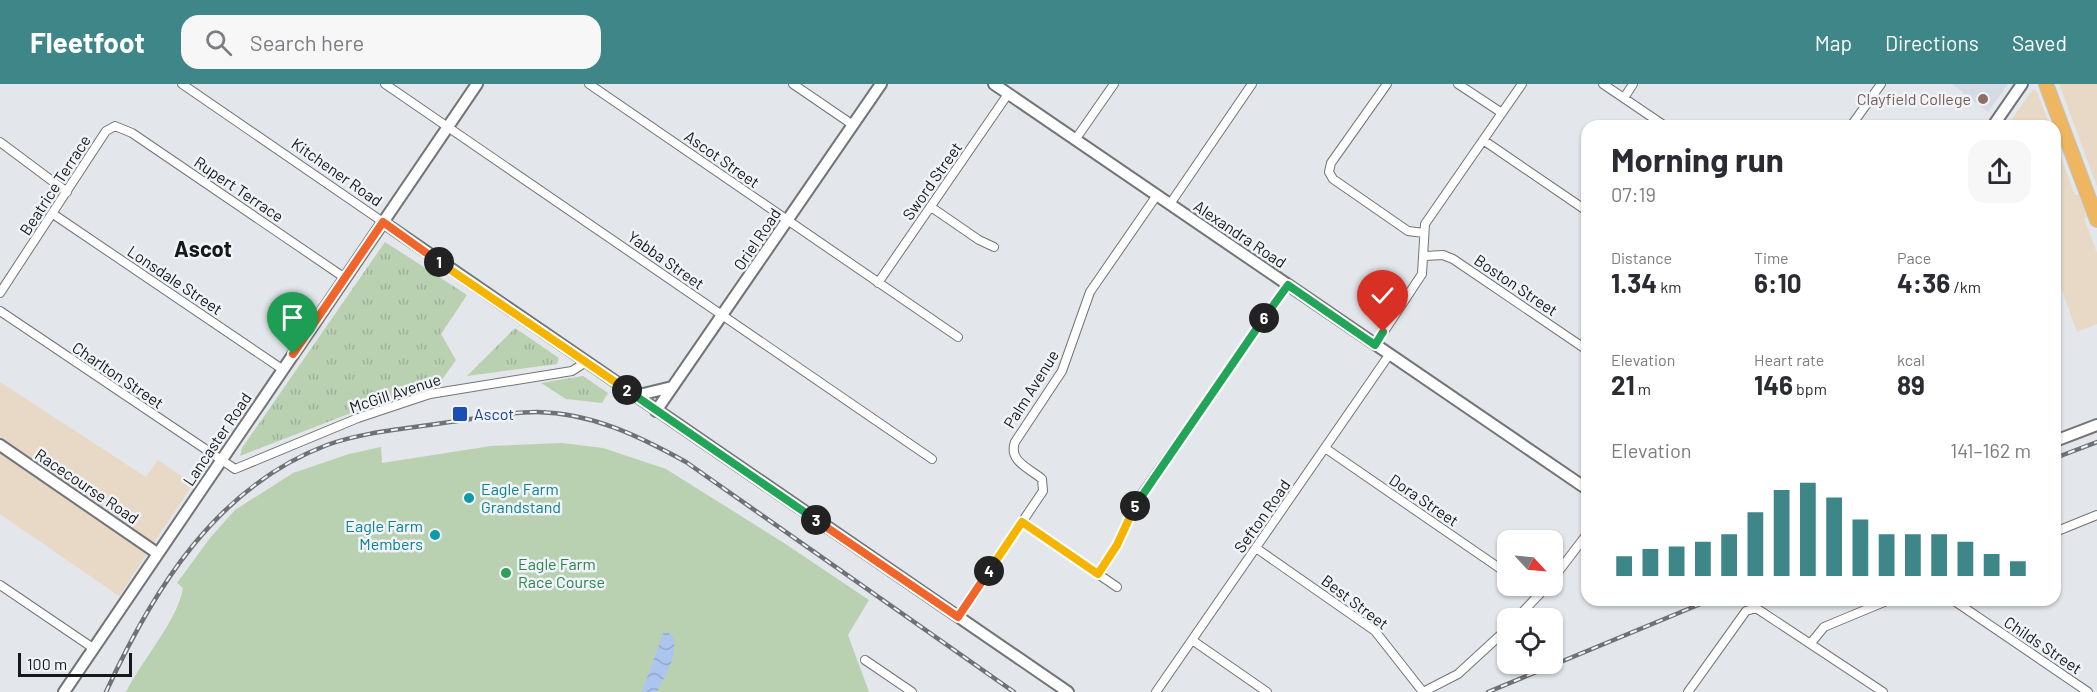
<!DOCTYPE html>
<meta charset="utf-8">
<style>
body{margin:0;font-family:Barlow,sans-serif;background:#f7f7f7;color:#2b2b33;height:100vh;display:flex;flex-direction:column;font-size:22px;white-space:nowrap}
*{box-sizing:border-box;margin:0}
p{font-size:20px;color:#7c7c81}
.icon{flex:none;width:33px;height:33px;fill:none;stroke:currentColor;stroke-width:2;stroke-linecap:round;stroke-linejoin:round}
.map{position:relative;flex:1;overflow:hidden}
.details{position:absolute;left:1581px;top:36px;width:480px;height:486px;display:flex;flex-direction:column;background:#fff;border-radius:18px;box-shadow:0 2px 4px #0004}
.details>*{flex:none}
.needle{width:39px;rotate:116deg}
.tools{position:absolute;left:1497px;top:446px;display:grid;gap:12px}
.tools a{display:grid;place-items:center;width:66px;height:66px;border-radius:12px;background:#fff;box-shadow:0 2px 4px #0004;font-size:30px}
.scale{position:absolute;left:18px;bottom:15px;width:114px;box-sizing:border-box;padding-left:6px;border:3px solid #171819;border-top:0;font-size:16px;line-height:21px;white-space:nowrap;color:#171819;-webkit-text-stroke:4px #f0f3f7;paint-order:stroke}
.pin{position:absolute;display:grid;place-items:center;width:51px;height:51px;color:#fff;margin:-62px -26px;border-radius:50% 50% 50% 0;rotate:-45deg;box-shadow:0 0 6px #0007}
.pin .icon{rotate:45deg}
.km{position:absolute;width:30px;height:30px;margin:-15px;border-radius:50%;background:#222;color:#fff;font-size:16px;line-height:30px;text-align:center}
.round{display:grid;place-items:center;flex:none;width:63px;height:63px;border-radius:18px;background:#f7f7f7}
.summary{display:flex;align-items:center;justify-content:space-between;height:102px;padding:0 30px}
h1{font-size:33px;font-weight:700;line-height:45px}
.figures{display:grid;grid-template-columns:repeat(3,1fr);gap:9px;height:102px;padding:6px 30px}
.figures div{display:grid;align-content:center}
.figures b{font-size:26px;font-weight:700}
.figures small{font-size:16px;font-weight:400}
.figures p{font-size:16px}
.chart{height:168px;padding:12px 30px}
.chart p{display:flex;justify-content:space-between}
.chart svg{width:100%;height:108px;margin-top:6px;stroke:#3e8687;stroke-width:6}
header{display:flex;align-items:center;gap:36px;box-sizing:border-box;height:84px;padding:0 30px;background:#3e8687;color:#fff}
header strong{font-size:28px}
nav{display:flex;gap:33px;margin-inline-start:auto;font-size:21px}
.search{width:420px;height:54px;background:#f7f7f7;display:flex;align-items:center;gap:15px;box-sizing:border-box;padding:0 21px;border-radius:18px;color:#7c7c81;font-size:22px}
.map>svg:first-child{display:block}
.commercial{fill:#e8d9c7}
.built{fill:#d4dbe5}
.grass{fill:url(#grass-tufts)}
.garden{fill:#b9d0b1}
.water{fill:url(#water-waves)}
.lines{fill:none;stroke-linecap:round;stroke-linejoin:round}
.street-casing{stroke:#727477;stroke-width:10}
.secondary-casing{stroke:#727477;stroke-width:14}
.highway-casing{stroke:#c3c3c3;stroke-width:16}
.street{stroke:#fff;stroke-width:8}
.secondary{stroke:#fff;stroke-width:10}
.highway{stroke:#eeb660;stroke-width:14}
.rail-casing{stroke:#6f7174;stroke-width:4.5}
.rail{stroke:#f0f3f7;stroke-width:2;stroke-dasharray:7;stroke-linecap:butt}
.split-1-casing{stroke:#fff;stroke-width:12}
.split-2-casing{stroke:#fff;stroke-width:12}
.split-3-casing{stroke:#fff;stroke-width:12}
.split-4-casing{stroke:#fff;stroke-width:12}
.split-5-casing{stroke:#fff;stroke-width:12}
.split-6-casing{stroke:#fff;stroke-width:12}
.split-7-casing{stroke:#fff;stroke-width:12}
.split-1{stroke:#f0652b;stroke-width:8}
.split-2{stroke:#f5b400;stroke-width:8}
.split-3{stroke:#22a559;stroke-width:8}
.split-4{stroke:#f0652b;stroke-width:8}
.split-5{stroke:#f5b400;stroke-width:8}
.split-6{stroke:#22a559;stroke-width:8}
.split-7{stroke:#22a559;stroke-width:8}
.education-dot{fill:#8d6e63;stroke:#f0f3f7;stroke-width:2}
.transit-dot{fill:#1a4fb4;stroke:#f0f3f7;stroke-width:2}
.culture-dot{fill:#0f9aa8;stroke:#f0f3f7;stroke-width:2}
.leisure-dot{fill:#2e9e5b;stroke:#f0f3f7;stroke-width:2}
.labels{text-anchor:middle;stroke-width:5;stroke-linejoin:round;paint-order:stroke}
.education-label{font-size:16px;fill:#785e54;stroke:#f0f3f7;text-anchor:end}
.street-label{font-size:16px;fill:#171819;stroke:#f0f3f7}
.transit-label{font-size:16px;fill:#164399;stroke:#f0f3f7;text-anchor:start}
.culture-label{font-size:16px;fill:#0d838f;stroke:#f0f3f7;text-anchor:start}
.leisure-label{font-size:16px;fill:#27864d;stroke:#f0f3f7;text-anchor:start}
.district-label{font-size:22px;font-weight:bold;fill:#171819;stroke:#f0f3f7}
</style>
<header>
<strong>Fleetfoot</strong>
<div class="search"><svg class="icon" aria-label="search" viewBox="0 0 24 24"><circle cx="10" cy="10" r="6"/><path d="M15 15l6 6"/></svg>Search here</div>
<nav><a>Map</a><a>Directions</a><a>Saved</a></nav>
</header>
<div class="map">
<svg width="2097" height="608" viewBox="0 0 2097 608">
<defs>
<pattern id="grass-tufts" width="24" height="20" patternUnits="userSpaceOnUse" patternTransform="scale(1.5)"><rect width="24" height="20" fill="#b9d0b1"/><path d="M3 7l-1-3M5 7V3M7 7l1-3M15 17l-1-3M17 17v-4M19 17l1-3" fill="none" stroke="#9eb298"/></pattern>
<pattern id="water-waves" width="16" height="10" patternUnits="userSpaceOnUse" patternTransform="scale(1.5)"><rect width="16" height="10" fill="#abc5ee"/><path d="M0 5q4-4 8 0t8 0" fill="none" stroke="#92a8cc"/></pattern>
</defs>
<rect width="100%" height="100%" fill="#e3e6ea"/>
<path class="commercial" d="M2059,0H2097V102L2079,54Z
M2033,5L2037,8L2050,42H2007Z
M2055,56L2075,111H2079L2087,133L2084,134L2097,169V240L2077,248L2055,187Z
M0,298L146,393L158,376L193,400L119,512L0,430Z"/>
<path class="built" d="M1952,0H2008L1988,28Z"/>
<path class="grass" d="M385,158L467,211L441,250L456,276L441,297L351,329L240,372L242,364Z
M515,244L559,274L557,280L467,292Z
M583,292L608,309L602,319L566,315L541,299Z"/>
<path class="garden" d="M562,359L603,364L666,385L784,459L869,516L848,551L869,608H126C142,576 178,536 183,504L177,499L210,454L235,426L293,389L349,370L381,363L382,379L491,362Z"/>
<path class="water" d="M664,547L672,551C680,569 665,591 657,608H642Z"/>
<g class="lines">
<defs>
<path id="street" d="M182,0L383,138
M385,0L932,375
M589,0L958,253
M793,0L853,41
M1387,0L1331,79L1329,88L1333,95L1408,147L1424,149
M1458,0L1502,29
M1603,0L1665,42
M1624,14L1633,0
M1851,42L1881,0
M1075,56L1114,0
M1483,56L1587,127
M0,58L67,108
M1170,120L1252,0
M931,123L979,156L994,163
M53,130L282,285
M1425,172L1443,171L1453,175L1587,266
M878,199L1008,10
M0,209L106,47L115,42L132,49L345,194
M0,227L235,385L358,334L430,310L572,287L586,278
M1375,261L1422,190L1425,140L1522,0
M1325,364L1508,490
M1022,438L1117,503
M2055,448L2097,431
M1256,464L1375,547L1423,608
M1098,490L1117,461L1140,412L1288,201
M1552,496L1587,450
M0,501L93,564
M1524,501L1539,511
M1953,516L2088,608
M958,533L1043,407L1042,395C1029,384 1008,377 1015,358L1062,287L1090,208L1157,111
M1517,534L1548,501
M1192,556L1267,608
M1811,559L1824,543L1889,516
M865,576L912,608
M1156,608L1389,271
M1423,608L1458,590L1508,544
M1688,608L1746,527L1756,524L1883,608"/>
<path id="secondary" d="M994,0L1587,405
M1993,42L2022,0
M383,138L1068,608
M635,312L672,303
M656,327L881,0
M2055,357L2097,341
M0,361L157,469
M64,608L477,0"/>
<path id="highway" d="M2046,0L2097,136"/>
</defs>
<use href="#street" class="street-casing"/>
<use href="#secondary" class="secondary-casing"/>
<use href="#highway" class="highway-casing"/>
<use href="#street" class="street"/>
<use href="#secondary" class="secondary"/>
<use href="#highway" class="highway"/>
<defs>
<path id="rail" d="M2055,374L2097,358
M106,608C153,506 216,403 327,361C363,348 405,345 443,339C474,335 506,328 537,328C592,329 639,352 686,378L1014,608
M1488,608L1710,516"/>
</defs>
<use href="#rail" class="rail-casing"/>
<use href="#rail" class="rail"/>
</g>
<g class="lines">
<defs>
<path id="split-1" d="M293,270L383,138L439,178"/>
<path id="split-2" d="M439,178L627,306"/>
<path id="split-3" d="M627,306L816,436"/>
<path id="split-4" d="M816,436L958,533L989,487"/>
<path id="split-5" d="M989,487L1022,438L1098,490L1117,461L1135,422"/>
<path id="split-6" d="M1135,422L1264,234"/>
<path id="split-7" d="M1264,234L1288,201L1375,261L1383,248"/>
</defs>
<use href="#split-1" class="split-1-casing"/>
<use href="#split-2" class="split-2-casing"/>
<use href="#split-3" class="split-3-casing"/>
<use href="#split-4" class="split-4-casing"/>
<use href="#split-5" class="split-5-casing"/>
<use href="#split-6" class="split-6-casing"/>
<use href="#split-7" class="split-7-casing"/>
<use href="#split-1" class="split-1"/>
<use href="#split-2" class="split-2"/>
<use href="#split-3" class="split-3"/>
<use href="#split-4" class="split-4"/>
<use href="#split-5" class="split-5"/>
<use href="#split-6" class="split-6"/>
<use href="#split-7" class="split-7"/>
</g>
<circle class="education-dot" cx="1983" cy="15" r="6"/>
<rect class="transit-dot" x="452" y="322" width="16" height="16" rx="3"/>
<g class="culture-dot">
<circle cx="469" cy="414" r="6"/>
<circle cx="435" cy="451" r="6"/>
</g>
<circle class="leisure-dot" cx="506" cy="489" r="6"/>
<g class="labels">
<g class="education-label">
<text x="1971" y="21">Clayfield College</text>
</g>
<g class="street-label">
<text transform="translate(722 75) rotate(35)" y="6">Ascot Street</text>
<text transform="translate(337 88) rotate(35)" y="6">Kitchener Road</text>
<text transform="translate(932 97) rotate(-55)" y="6">Sword Street</text>
<text transform="translate(55 101) rotate(-57)" y="6">Beatrice Terrace</text>
<text transform="translate(239 105) rotate(34)" y="6">Rupert Terrace</text>
<text transform="translate(1240 150) rotate(34)" y="6">Alexandra Road</text>
<text transform="translate(757 155) rotate(-56)" y="6">Oriel Road</text>
<text transform="translate(666 176) rotate(35)" y="6">Yabba Street</text>
<text transform="translate(175 196) rotate(34)" y="6">Lonsdale Street</text>
<text transform="translate(1516 201) rotate(34)" y="6">Boston Street</text>
<text transform="translate(118 291) rotate(34)" y="6">Charlton Street</text>
<text transform="translate(1031 305) rotate(-58)" y="6">Palm Avenue</text>
<text transform="translate(395 309) rotate(-18)" y="6">McGill Avenue</text>
<text transform="translate(217 355) rotate(-56)" y="6">Lancaster Road</text>
<text transform="translate(87 402) rotate(34)" y="6">Racecourse Road</text>
<text transform="translate(1424 416) rotate(34)" y="6">Dora Street</text>
<text transform="translate(1262 432) rotate(-55)" y="6">Sefton Road</text>
<text transform="translate(1355 518) rotate(37)" y="6">Best Street</text>
<text transform="translate(2043 561) rotate(34)" y="6">Childs Street</text>
</g>
<g class="transit-label">
<text x="474" y="336">Ascot</text>
</g>
<g class="culture-label">
<text x="481" y="411">Eagle Farm<tspan x="481" dy="18">Grandstand</tspan></text>
<text x="423" y="448" text-anchor="end">Eagle Farm<tspan x="423" dy="18">Members</tspan></text>
</g>
<g class="leisure-label">
<text x="518" y="486">Eagle Farm<tspan x="518" dy="18">Race Course</tspan></text>
</g>
<g class="district-label">
<text x="203" y="173">Ascot</text>
</g>
</g>
</svg>
<div class="tools">
<a><svg class="needle" viewBox="-14 -14 28 28"><path d="M0-13l5 13h-10z" fill="#e53935"/><path d="M0 13l5-13h-10z" fill="#7c7c81"/></svg></a>
<a><svg class="icon" aria-label="locate" viewBox="0 0 24 24"><circle cx="12" cy="12" r="6"/><path d="M12 2v4M12 18v4M2 12h4M18 12h4"/></svg></a>
</div>
<div class="scale">100 m</div>
<div class="pin" style="left:293px;top:270px;background:#1e9e55"><svg class="icon" aria-label="arrive" viewBox="0 0 24 24"><path d="M6 21V4h12l-3 4 3 4H6"/></svg></div>
<div class="pin" style="left:1383px;top:248px;background:#d93025"><svg class="icon" aria-label="check" viewBox="0 0 24 24"><path d="M5 12l5 5 9-10"/></svg></div>
<b class="km" style="left:439px;top:178px">1</b>
<b class="km" style="left:627px;top:306px">2</b>
<b class="km" style="left:816px;top:436px">3</b>
<b class="km" style="left:989px;top:487px">4</b>
<b class="km" style="left:1135px;top:422px">5</b>
<b class="km" style="left:1264px;top:234px">6</b>
<section class="details">
<div class="summary"><div><h1>Morning run</h1><p>07:19</p></div><a class="round"><svg class="icon" aria-label="share" viewBox="0 0 24 24"><path d="M12 15V3M7 8l5-5 5 5M5 13v7h14v-7"/></svg></a></div>
<div class="figures">
<div><p>Distance</p><b>1.34<small> km</small></b></div>
<div><p>Time</p><b>6:10</b></div>
<div><p>Pace</p><b>4:36<small> /km</small></b></div>
</div>
<div class="figures">
<div><p>Elevation</p><b>21<small> m</small></b></div>
<div><p>Heart rate</p><b>146<small> bpm</small></b></div>
<div><p>kcal</p><b>89</b></div>
</div>
<div class="chart"><p><span>Elevation</span>141–162 m</p>
<svg viewBox="0 0 160 44" preserveAspectRatio="none"><path d="M5 44V36M15 44V33M25 44V32M35 44V30M45 44V27M55 44V18M65 44V9M75 44V6M85 44V12M95 44V21M105 44V27M115 44V27M125 44V27M135 44V30M145 44V35M155 44V38"/></svg>
</div>
</section>
</div>
